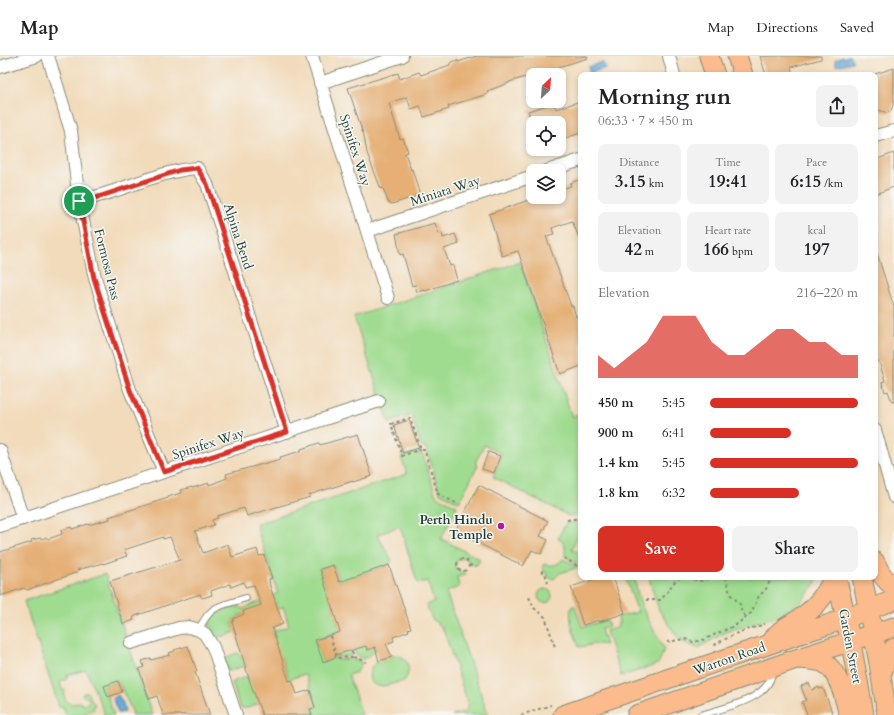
<!DOCTYPE html>
<meta charset="utf-8">
<style>
body{margin:0;font-family:Cardo,serif;background:#f2f2f2;color:#202124;height:100vh;display:flex;flex-direction:column;font-size:15px;white-space:nowrap}
*{box-sizing:border-box;margin:0}
p{font-size:13px;color:#757577}
.icon{flex:none;width:22px;height:22px;fill:none;stroke:currentColor;stroke-width:2;stroke-linecap:round;stroke-linejoin:round}
.map{position:relative;flex:1;overflow:hidden}
.panel{position:absolute;left:578px;top:16px;width:300px;height:508px;display:flex;flex-direction:column;background:#fff;border-radius:8px;box-shadow:0 2px 6px #0003}
.panel>*{flex:none}
.needle{width:26px;rotate:25deg}
.buttons{position:absolute;left:526px;top:12px;display:grid;gap:8px}
.buttons a{display:grid;place-items:center;width:40px;height:40px;border-radius:8px;background:#fff;box-shadow:0 2px 6px #0003;font-size:20px}
.pin{position:absolute;display:grid;place-items:center;width:34px;height:34px;color:#fff;margin:-17px;border:2px solid #fff;border-radius:50%;box-shadow:0 1px 4px #0007}
.round{display:grid;place-items:center;flex:none;width:42px;height:42px;border-radius:8px;background:#f2f2f2}
.overview{display:flex;align-items:center;justify-content:space-between;height:68px;padding:0 20px}
h1{font-size:22px;font-weight:700;line-height:30px}
.metrics{display:grid;grid-template-columns:repeat(3,1fr);gap:6px;height:68px;padding:4px 20px}
.metrics div{display:grid;align-content:center;border-radius:8px;background:#f2f2f2;text-align:center}
.metrics b{font-size:17px;font-weight:700}
.metrics small{font-size:11px;font-weight:400}
.metrics p{font-size:11px}
.chart{height:112px;padding:8px 20px}
.chart p{display:flex;justify-content:space-between}
.chart svg{width:100%;height:72px;margin-top:4px;fill:#d93025;opacity:.7}
.button{display:flex;gap:8px;margin-top:auto;padding:8px 20px}
.button a{flex:1;height:46px;border-radius:8px;background:#d93025;color:#fff;font-size:16px;font-weight:700;line-height:46px;text-align:center}
.button a+a{background:#f2f2f2;color:#202124}
ul{padding:0 20px;list-style:none;font-size:13px}
li{display:grid;grid-template-columns:64px 48px 1fr;align-items:center;height:30px}
li i{height:10px;border-radius:5px;background:#d93025}
header{display:flex;align-items:center;gap:24px;box-sizing:border-box;height:56px;padding:0 20px;background:#fff;border-bottom:1px solid #e0e0e0}
header strong{font-size:19px}
nav{display:flex;gap:22px;margin-inline-start:auto;font-size:14px}
.map>svg:first-child{display:block}
.green{fill:#a0dc90;stroke:#608c62}
.water{fill:#67a8db;stroke:#437288}
.building{fill:#e5af75}
.lines{fill:none;stroke-linecap:round;stroke-linejoin:round}
.service-casing{stroke:#888c78;stroke-width:8}
.minor-casing{stroke:#888c78;stroke-width:14}
.primary-casing{stroke:#888c78;stroke-width:21}
.path{stroke:#888c78;stroke-width:2;stroke-dasharray:3 3;stroke-linecap:butt}
.service{stroke:#fff;stroke-width:6}
.minor{stroke:#fff;stroke-width:12}
.primary{stroke:#fbbb8c;stroke-width:19}
.route-casing{stroke:#fff;stroke-width:8}
.route{stroke:#d93025;stroke-width:5}
.poi-dot{fill:#b5179e;stroke:#f6f6f2;stroke-width:1.5}
.labels{text-anchor:middle;stroke-width:3;stroke-linejoin:round;paint-order:stroke}
.street-label{font-size:13px;fill:#1f3d34;stroke:#f6f6f2}
.poi-label{font-size:13px;font-weight:bold;fill:#1f3d34;stroke:#f6f6f2;text-anchor:end}
</style>
<header>
<strong>Map</strong>
<nav><a>Map</a><a>Directions</a><a>Saved</a></nav>
</header>
<div class="map">
<svg width="894" height="659" viewBox="0 0 894 659">
<rect width="100%" height="100%" fill="#f6f6f2"/>
<filter id="ink" filterUnits="userSpaceOnUse"><feTurbulence type="fractalNoise" baseFrequency=".025" numOctaves="2"/><feDisplacementMap in="SourceGraphic" scale="8" xChannelSelector="R" yChannelSelector="G"/><feConvolveMatrix kernelMatrix="1 2 1 2 8 2 1 2 1" color-interpolation-filters="sRGB"/></filter>
<filter id="wash" filterUnits="userSpaceOnUse"><feTurbulence type="fractalNoise" baseFrequency=".012" numOctaves="4" result="noise"/><feDisplacementMap in="SourceGraphic" scale="16" xChannelSelector="R" yChannelSelector="G"/><feGaussianBlur stdDeviation="0.9" result="paint"/><feColorMatrix in="noise" values="0 0 0 0 0 0 0 0 0 0 0 0 0 0 0 0 0 1.4 0 .05"/><feComposite in="paint" operator="in"/></filter>
<g filter="url(#wash)">
<rect width="100%" height="100%" fill="#f2dbbb"/>
<path class="green" d="M520,206L572,361L581,357V459L569,460L493,421L502,398L484,389L475,407L478,409L459,446L440,437L426,392L421,390L412,359L389,367L354,261Z
M418,396L419,398L423,399L436,440L457,450L441,483L480,503L477,509L470,508L469,505L464,502L457,504L455,511L460,516H465V519L457,521L459,531L446,536L488,659H452L464,656L467,653L468,648L445,578L442,571L432,563L426,549L434,546L427,525L419,527L417,526L400,470L377,479L392,504L389,509L339,526L333,509L320,513L346,594H350L352,600L337,601L330,577L329,579L315,584L323,606L336,601L337,604L349,603L362,606L357,616L348,619L362,659H312L310,653L317,651L305,618L264,631L262,646L248,652H240L232,627L235,625L247,620L249,626L288,620L281,601H274L228,615L224,604L226,601L238,597L247,607L264,578L289,570L283,550L278,555L274,542L260,547L262,551L238,560V561L233,563L234,565L232,566L234,573H237L238,575L225,580L216,581L212,577L214,575L211,570H209C209,555 229,553 240,550L243,553L278,537L256,468L407,418L401,401Z
M581,466V473L572,493L581,498V509L565,500C566,493 565,486 558,482L566,467Z
M563,503L579,511L560,517L554,523L548,521L546,516L542,513L544,508C552,511 558,509 563,503Z
M105,518L152,659H132L133,657L118,625L104,630L114,659H105L86,614L67,619V623L60,626L62,634H65C62,644 69,651 79,646L84,649L88,647L89,642L84,641L82,638L87,636L95,649L93,650L94,653L80,659H66L63,650L59,651L24,545Z
M625,521H635C636,547 653,571 664,593L659,607L653,610L621,620L606,575L619,571L617,568L619,567L618,561L638,556Z
M649,521H816V527L801,546L775,561L728,575L698,592L680,585L659,554L650,526Z
M538 540a7 7 0 1 1 14 0a7 7 0 1 1-14 0Z
M572,550H575L582,571L607,564L609,571L601,573L606,589C596,586 588,590 579,591C575,579 567,563 572,550Z
M365,588L367,594L375,591L376,594L364,603L357,600L354,595L355,593Z
M393,599C408,598 413,614 404,625C398,626 384,631 378,630C365,627 368,610 378,605L379,606L392,601Z"/>
<path class="water" d="M846,0H850L853,6L836,10L835,4L843,1L845,2Z
M602,6L605,10L606,12L590,17L588,11Z
M118,639L123,647L125,655L120,657H118L113,644L114,641Z"/>
<g id="blocks">
<path class="building" d="M476,0H587L588,2L509,26V27L487,35L488,38L448,50L449,53L424,61L420,50L411,53L407,41L389,47L400,83L403,82L408,96L405,97L411,114L412,113L420,139L392,148L388,146L383,132L381,133L367,97L364,80L348,32L398,17L400,23L419,16L421,19L450,9V7L457,4L458,6Z
M760,0H821V3L791,11L793,19H766Z
M894,12V46L891,55L888,57L875,53V18Z
M581,45V77L559,84V67H532L528,55L554,47L556,53Z
M894,97V131L875,138V104Z
M581,123V186L572,165L552,172L554,178L546,180L571,250H573L576,261L579,260L581,266V310L560,318L518,195L502,200L489,158L537,141H559V134L571,130L570,127Z
M435,167L439,178L442,177L443,182L455,178L459,188L444,193L450,210L453,209L457,224L425,235L424,234L417,236L415,229L412,230L403,198L400,199L396,178Z
M877,197L894,251V346H892L888,335L885,336L882,326L885,325L879,305L877,306L875,300V198Z
M409,364L419,392L403,397L394,369Z
M358,378L372,420L353,426V425L309,439L310,441L247,460L244,452L217,460L218,462L212,464L214,469L195,475L203,497L228,488L232,501L257,493L259,500L264,499L272,522L269,523L270,530L283,568L272,572L289,625L292,624L297,638L310,634L315,652L310,653L312,659H262L250,626L232,566L234,565L233,563L244,558L243,555L261,549L254,529L245,531L244,526L231,531L230,528L211,535L212,539L203,542L201,541L200,538L135,560L133,562L134,564L123,568L110,525L180,504L170,481L163,483V481L124,494L127,500L103,508V507L77,514L78,516L27,534L24,532L0,540V496L32,486L31,484L41,482L42,483L46,481L48,483L62,478L61,474L71,471L72,473L88,468V469L110,463L109,461L168,442V441L181,437L180,434L192,431V432L209,427V429L227,422L226,418L281,403L280,401L301,395V393L319,387L320,389Z
M488,396L500,400L494,417L482,413Z
M479,429L548,465L540,480L548,484L541,498L532,494L523,510L455,475Z
M333,509L339,526L389,509L411,572L408,573L409,575L393,581L394,585L386,588L392,601L379,605L375,591L367,594L366,590L335,599L336,601L323,606L315,584L340,576L320,513Z
M601,521H613L625,557L599,566V564L583,569L571,531Z
M188,590L197,615L195,616L210,659H163L157,640L149,643L139,613L144,611L142,605L151,602V604L170,599L169,597L175,595L174,594Z
M118,625L122,636L108,641L104,630Z
M809,627L812,634L819,631V633L823,632L833,659H807L802,646L806,644L801,630Z"/>
</g>
</g>
<g filter="url(#ink)">
<use href="#blocks" fill-opacity="0" stroke="#888c78" stroke-width="1"/>
<g class="lines">
<defs>
<path id="service" d="M199,574C210,548 221,550 246,542
M701,659C722,652 771,644 772,615"/>
<path id="minor" d="M48,0L71,75L79,145L95,222L130,334L164,416
M312,0L388,242
M669,0L674,19
M0,11L37,0
M320,27L402,0
M875,80L894,75
M547,115L581,104
M79,145C118,137 158,115 197,112L207,128L287,376
M367,175L533,120
M875,374L894,441
M0,394L23,463
M0,470L379,345
M131,587L179,572L189,571L199,574L205,578L213,591L236,659"/>
<path id="primary" d="M709,0L715,19
M737,0L743,19
M875,506C879,517 885,524 894,531
M836,521C848,566 856,613 864,659
M862,521L879,607L887,659
M774,582C781,572 792,568 801,562C816,551 827,537 834,521
M799,603C807,604 817,604 824,607C839,615 845,644 849,659
M881,619L888,600L894,592
M563,659L731,601L827,569L894,544
M637,659L796,603L894,571"/>
</defs>
<use href="#service" class="service-casing"/>
<use href="#minor" class="minor-casing"/>
<use href="#primary" class="primary-casing"/>
<path class="path" d="M421,393L402,400L391,368L410,362L421,393H424L438,438L458,448
M567,464L581,462
M564,502L581,512
M457 509a6 6 0 1 1 12 0a6 6 0 1 1-12 0Z
M469,509L476,511
M541,515L545,517L548,527
M688,521C696,525 703,527 710,521
M726,521L730,538L740,548L741,554L745,560
M529,541L534,552L545,561L555,591
M646,544H661L676,524L682,521
M330,580L337,602L354,601
M667,586L685,583L693,586L703,584L736,569L751,557L759,540L766,533L772,521
M714,589L737,577L765,568
M352,595L354,601L366,606
M521,659L551,649"/>
<use href="#service" class="service"/>
<use href="#minor" class="minor"/>
<use href="#primary" class="primary"/>
</g>
</g>
<g class="lines" filter="url(#ink)">
<defs>
<path id="route" d="M197,112L207,128L287,376L164,416L130,334L94,222L79,145L98,141L180,114Z"/>
</defs>
<use href="#route" class="route-casing"/>
<use href="#route" class="route"/>
</g>
<circle class="poi-dot" cx="501" cy="470" r="4"/>
<g class="labels">
<g class="street-label">
<text transform="translate(356 94) rotate(72)" y="5">Spinifex Way</text>
<text transform="translate(445 134) rotate(-18)" y="5">Miniata Way</text>
<text transform="translate(239 180) rotate(72)" y="5">Alpina Bend</text>
<text transform="translate(108 208) rotate(76)" y="5">Formosa Pass</text>
<text transform="translate(208 387) rotate(-18)" y="5">Spinifex Way</text>
<text transform="translate(851 590) rotate(79)" y="5">Garden Street</text>
<text transform="translate(729 602) rotate(-19)" y="5">Warton Road</text>
</g>
<g class="poi-label">
<text x="493" y="468">Perth Hindu<tspan x="493" dy="15">Temple</tspan></text>
</g>
</g>
</svg>
<div class="buttons">
<a><svg class="needle" viewBox="-14 -14 28 28"><path d="M0-13l5 13h-10z" fill="#e53935"/><path d="M0 13l5-13h-10z" fill="#757577"/></svg></a>
<a><svg class="icon" aria-label="locate" viewBox="0 0 24 24"><circle cx="12" cy="12" r="6"/><path d="M12 2v4M12 18v4M2 12h4M18 12h4"/></svg></a>
<a><svg class="icon" aria-label="layers" viewBox="0 0 24 24"><path d="M12 4l9 5-9 5-9-5zM3 14l9 5 9-5"/></svg></a>
</div>
<div class="pin" style="left:79px;top:145px;background:#1e9e55"><svg class="icon" aria-label="arrive" viewBox="0 0 24 24"><path d="M6 21V4h12l-3 4 3 4H6"/></svg></div>
<section class="panel">
<div class="overview"><div><h1>Morning run</h1><p>06:33 · 7 × 450 m</p></div><a class="round"><svg class="icon" aria-label="share" viewBox="0 0 24 24"><path d="M12 15V3M7 8l5-5 5 5M5 13v7h14v-7"/></svg></a></div>
<div class="metrics">
<div><p>Distance</p><b>3.15<small> km</small></b></div>
<div><p>Time</p><b>19:41</b></div>
<div><p>Pace</p><b>6:15<small> /km</small></b></div>
</div>
<div class="metrics">
<div><p>Elevation</p><b>42<small> m</small></b></div>
<div><p>Heart rate</p><b>166<small> bpm</small></b></div>
<div><p>kcal</p><b>197</b></div>
</div>
<div class="chart"><p><span>Elevation</span>216–220 m</p>
<svg viewBox="0 0 160 44" preserveAspectRatio="none"><path d="M0 44V30L10 38L20 30L30 22L40 6L50 6L60 6L70 22L80 30L90 30L100 22L110 14L120 14L130 22L140 22L150 30L160 30V44z"/></svg>
</div>
<ul>
<li><b>450 m</b>5:45<i style="width:100%"></i></li>
<li><b>900 m</b>6:41<i style="width:55%"></i></li>
<li><b>1.4 km</b>5:45<i style="width:100%"></i></li>
<li><b>1.8 km</b>6:32<i style="width:60%"></i></li>
</ul>
<div class="button"><a>Save</a><a>Share</a></div>
</section>
</div>
